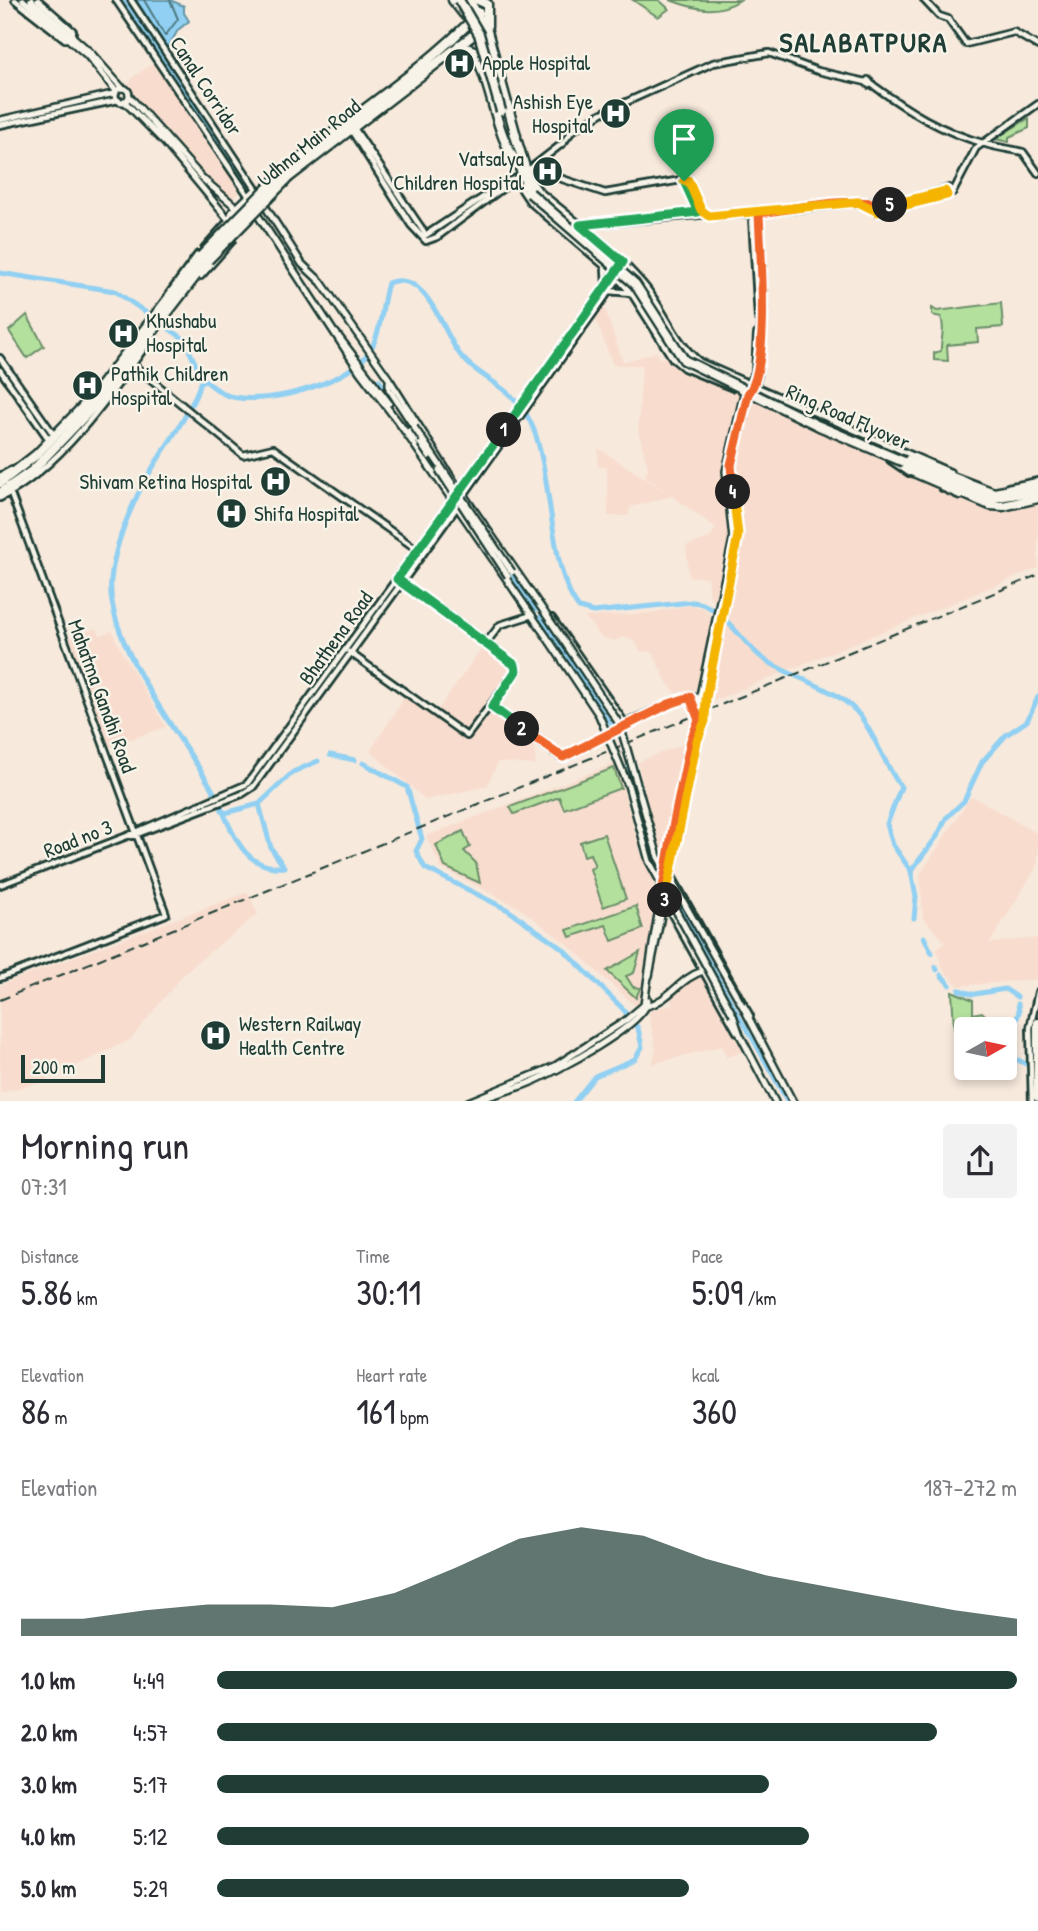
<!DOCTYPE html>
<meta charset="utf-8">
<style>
body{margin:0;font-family:"Patrick Hand",sans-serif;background:#f2f2f3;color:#2b2b33;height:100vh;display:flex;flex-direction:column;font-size:26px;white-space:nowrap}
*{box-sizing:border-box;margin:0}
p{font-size:23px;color:#7c7c81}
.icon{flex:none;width:38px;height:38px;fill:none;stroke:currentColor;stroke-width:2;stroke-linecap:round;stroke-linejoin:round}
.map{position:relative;height:1101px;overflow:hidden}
.drawer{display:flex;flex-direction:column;background:#fff;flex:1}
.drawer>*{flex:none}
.needle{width:46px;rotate:81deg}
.controls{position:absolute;left:954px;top:1017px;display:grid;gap:14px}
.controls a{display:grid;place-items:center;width:63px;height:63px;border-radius:7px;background:#fff;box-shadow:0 4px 10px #0003;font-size:35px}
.scale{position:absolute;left:21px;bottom:18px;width:84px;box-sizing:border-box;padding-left:7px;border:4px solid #1f3d34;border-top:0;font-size:19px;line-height:24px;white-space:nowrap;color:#1f3d34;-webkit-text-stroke:5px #f7f3e8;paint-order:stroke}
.pin{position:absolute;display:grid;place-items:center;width:60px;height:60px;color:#fff;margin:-72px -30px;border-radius:50% 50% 50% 0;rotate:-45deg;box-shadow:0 0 7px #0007}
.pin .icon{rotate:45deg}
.km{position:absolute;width:35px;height:35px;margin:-18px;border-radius:50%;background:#222;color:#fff;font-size:19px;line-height:35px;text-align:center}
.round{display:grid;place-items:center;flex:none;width:74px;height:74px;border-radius:7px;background:#f2f2f3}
.summary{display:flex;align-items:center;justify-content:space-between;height:119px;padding:0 21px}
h1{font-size:38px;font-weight:600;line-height:52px}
.figures{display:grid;grid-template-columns:repeat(3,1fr);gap:10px;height:119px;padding:7px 21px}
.figures div{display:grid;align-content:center}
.figures b{font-size:35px;font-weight:600}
.figures small{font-size:19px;font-weight:400}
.figures p{font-size:19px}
.chart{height:196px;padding:14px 21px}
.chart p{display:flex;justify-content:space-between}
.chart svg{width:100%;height:126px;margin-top:7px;fill:#1f3d34;opacity:.7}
ul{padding:0 21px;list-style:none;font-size:23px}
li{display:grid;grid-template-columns:112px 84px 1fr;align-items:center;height:52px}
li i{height:18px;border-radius:9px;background:#1f3d34}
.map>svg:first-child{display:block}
.built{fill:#f8ddce}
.green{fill:#b4e09e;stroke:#6a8e69;stroke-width:2}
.water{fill:#91d0f2;stroke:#6395a6;stroke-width:2}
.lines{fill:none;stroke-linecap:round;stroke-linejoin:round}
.shore{stroke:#4d7880;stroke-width:2}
.canal{stroke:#91d0f2;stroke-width:3.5}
.river{stroke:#91d0f2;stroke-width:5}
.tertiary-casing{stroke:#1f3d34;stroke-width:10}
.secondary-casing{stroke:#1f3d34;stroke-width:10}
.trunk-casing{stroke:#1f3d34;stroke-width:13}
.tertiary{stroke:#f7f3e8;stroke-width:4.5}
.secondary{stroke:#f7f3e8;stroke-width:5}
.trunk{stroke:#f7f3e8;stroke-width:8}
.rail{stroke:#1f3d34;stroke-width:2;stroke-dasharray:10 5;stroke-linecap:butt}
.secondary-bridge-casing{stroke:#1f3d34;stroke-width:10;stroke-linecap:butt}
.trunk-bridge-casing{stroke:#1f3d34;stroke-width:13;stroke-linecap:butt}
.secondary-bridge{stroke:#f7f3e8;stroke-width:5}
.trunk-bridge{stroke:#f7f3e8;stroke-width:8}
.split-1-casing{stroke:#fff;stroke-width:14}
.split-2-casing{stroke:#fff;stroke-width:14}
.split-3-casing{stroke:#fff;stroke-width:14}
.split-4-casing{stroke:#fff;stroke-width:14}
.split-5-casing{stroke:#fff;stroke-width:14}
.split-6-casing{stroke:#fff;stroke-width:14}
.split-1{stroke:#22a559;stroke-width:9}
.split-2{stroke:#22a559;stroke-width:9}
.split-3{stroke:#f0652b;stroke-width:9}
.split-4{stroke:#f5b400;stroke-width:9}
.split-5{stroke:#f0652b;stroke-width:9}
.split-6{stroke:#f5b400;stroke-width:9}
.labels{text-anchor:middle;stroke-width:5;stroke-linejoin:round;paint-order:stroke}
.poi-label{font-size:21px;fill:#1f3d34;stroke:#f7f3e8;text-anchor:start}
.street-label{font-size:21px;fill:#1f3d34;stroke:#f7f3e8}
.district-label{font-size:28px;font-weight:bold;letter-spacing:2px;fill:#1f3d34;stroke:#f7f3e8}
</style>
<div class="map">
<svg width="1038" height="1102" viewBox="0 0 1038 1102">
<rect width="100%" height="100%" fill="#f7e9dc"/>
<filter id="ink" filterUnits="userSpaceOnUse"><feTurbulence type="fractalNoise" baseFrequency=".0143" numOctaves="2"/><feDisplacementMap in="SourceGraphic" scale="14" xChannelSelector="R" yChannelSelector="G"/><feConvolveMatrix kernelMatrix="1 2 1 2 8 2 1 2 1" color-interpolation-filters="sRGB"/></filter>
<g filter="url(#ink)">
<path class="built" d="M155,62L243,190L229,201L129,96L126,88L133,77Z
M603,303L623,362L657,352L660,359L669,355L682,369L742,394L727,464L734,527L721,598H710L708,577H689L686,546L709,538L716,528L672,496L631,507L628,516H608L607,468L598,466V448L672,496L645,477L648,467L638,430L642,365H613L594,315Z
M750,398L889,460L920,480L978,503L1038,500V568L706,704L740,538L731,471Z
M691,605L704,608L715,619L699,696L678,695L668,684L652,652L640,651L634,640L623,637L615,641L601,637L585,617L650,613Z
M97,628L100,635L113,631L117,643L166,727L106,748L66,639Z
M484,645L519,669L495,706L533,735L536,765L498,762L487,786L426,800L370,751L405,697L435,714Z
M685,743L687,744L665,858L655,835L638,762Z
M616,763L642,857L659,886L642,975L641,1004L635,1006L567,944L518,907L441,868L426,836Z
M974,797L1038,834V862L1033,873L990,943L1038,938V979L959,986L944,971L936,949L945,942L923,918L920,874L970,798Z
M248,892L258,914L186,971L130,1040L42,1082L0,1093V985Z
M703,972L743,1052L726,1057L722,1046L652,1064L656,1049L648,1011L672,1005L670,995L682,983Z"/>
<path class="green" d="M633,0H659L669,9L658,17Z
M670,0H740C717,15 694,9 670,0Z
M1029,118V128L1009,137V142L995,139Z
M1001,303L1003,327L977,329L978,342L947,345L948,361L934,360V353L941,351C940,340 946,330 941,317L932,315V308L937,311Z
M27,315L44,346L27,358L9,331Z
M614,768L621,788L564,809L559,797L514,814L510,807Z
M463,831L470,847L464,851L476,863L480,883L445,867L436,845Z
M604,834L626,899L603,907L590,869L595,866L590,854L584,856L580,842Z
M636,906L643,929L612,941L606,925L570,937L567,930Z
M640,952L634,973L626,976L633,987L640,988L636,998L607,971Z
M952,991L973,1000V1014L982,1012L986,1016L987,1029H966V1040L954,1029Z"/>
<path class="water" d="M137,0H170L184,6V13L189,21L178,30L165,53L137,6Z"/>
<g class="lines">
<path class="shore" d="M144,0L165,36L178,19L170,0"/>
<path class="canal" d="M124,0L249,188
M379,379L392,399
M509,571L536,610
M540,616L613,727
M618,735L621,740
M628,766L649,848L661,874
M671,892L787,1102"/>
<path class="river" d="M0,273L115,291L184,339L202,378C190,419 159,452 140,490C126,518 114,548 111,580C105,642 182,737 212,789C231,822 238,871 284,867L271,848L259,804L293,772L318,761
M202,378C210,384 219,393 229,396C266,406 341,385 366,356C382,337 381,306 388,283C424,269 441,325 456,349C475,379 512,383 531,423C553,470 548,571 579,608L593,612L692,602C719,602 741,641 761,657C792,680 838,686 861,717C876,738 885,765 901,787L887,824L893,845L911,871L916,897L914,918
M330,755L355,760
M363,763L407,787L422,839L416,851L425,868L508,910L562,948L623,1009L638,1028L642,1047L635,1059L595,1076L574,1102
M225,813L259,804
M911,871L938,835L946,818L964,801L982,762L1006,735L1027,721L1038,697
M924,937L932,953
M936,967L937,970
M941,975L950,985
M959,990L972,994
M975,994L1005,989L1017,997
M1011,1056L1008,1049L1019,1012L1018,1004
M1018,1060L1026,1064"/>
<defs>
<path id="tertiary" d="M15,0L65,39
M38,0L73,31L72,39
M116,0L248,195
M131,0L256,189
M924,0L939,16L948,19L966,44L1014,32L1038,46
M868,80L870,82L869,85L866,82Z
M870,83C907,110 941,132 986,144C998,148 1011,149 1023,152L1038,173
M0,120L116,93
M0,125L118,100
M354,128L426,235L506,182L522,176
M351,130L411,225L426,241L437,237L510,183
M532,169L605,193L687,179L701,210
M527,171L563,143L572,131L602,113L713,63L769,53L818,71L866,82
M524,181L522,190L530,202L614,274L632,294L673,359L684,368L733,388
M532,181L539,191C575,221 613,249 643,284C664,308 674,342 700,362L950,472
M953,192L976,148L1038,104
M872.5 207a5.5 5.5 0 1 1 11 0a5.5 5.5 0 1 1-11 0Z
M882,203H903L949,188L953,192
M751.5 215a4.5 4.5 0 1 1 9 0a4.5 4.5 0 1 1-9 0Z
M881,211L947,195
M759,213L877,201
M701,215L751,214
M752,218L758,318
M581,225L699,215
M204,248L229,220
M605,268L606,287
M201,276L232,241
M609,291L631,293
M168,295L198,254
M0,358L54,435
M131,363L243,455L273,448L418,550
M0,370L50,441
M748,386L755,372L757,334
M754,387L758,376L763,285L759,217
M890,460L909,473
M0,476L11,470
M1008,487L1038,481
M942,488L960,496
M459,492L534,392L623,262
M463,496L627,266
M0,498C58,470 111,395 148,343
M402,583L486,643L500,625L532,615
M552,618L625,723L673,702L700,697
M349,652L467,736L516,671L514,664L486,643
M492,707L559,756L569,755L624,726
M132,836L242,794L253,787L457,507
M669,871L750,1016
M0,885L127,836L247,784L455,499
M661,906L670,911L737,1032
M0,978L166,914L9,489
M1032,1102L1030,1028L1038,992"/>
<path id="secondary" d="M23,0L87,55L116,91
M31,0L90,52L122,88
M115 95a7 7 0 1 1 14 0a7 7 0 1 1-14 0Z
M129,96L203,179L236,207
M124,101L165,143L233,225
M265,206L302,264L321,282L389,379L451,477L547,616
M257,214L360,372L402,427L550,642
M229,220L232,212L256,189L261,199
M336,333L389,403
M389,382V389L414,427
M409,431L421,444
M649,976L687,784L700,730L705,721L706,698L738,535L730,472L748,394
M742,1005L793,1102
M647,1006C670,1000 680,978 703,971
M733,1015L740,1035L775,1102
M477,1101C494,1094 512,1090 529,1083C553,1073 647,1024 648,1000
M468,1102L555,1066L625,1021L644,1005C656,916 673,828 691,740L698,724V705L733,539L726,471L744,393"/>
<path id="trunk" d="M453,0L464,14
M469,0L487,31L516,136
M478,0L487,4V27
M459,45L474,51C493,86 495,136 519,166
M514,132L532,190
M518,163L530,193
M282,173C347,119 420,74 479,13
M289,177L485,26
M908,460L994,493L1038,485
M904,462L909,470L990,505L1003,506L1038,498
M910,464L992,498L1038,491
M0,483L36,455L93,396L201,256
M0,493L33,470L99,401L208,260
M1038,1023V1097"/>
</defs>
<use href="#tertiary" class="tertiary-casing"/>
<use href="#secondary" class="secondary-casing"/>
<use href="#trunk" class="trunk-casing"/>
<use href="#tertiary" class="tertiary"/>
<use href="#secondary" class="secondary"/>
<use href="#trunk" class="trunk"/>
<path class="rail" d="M0,1000L1038,575"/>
<defs>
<path id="secondary-bridge" d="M414,427L512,572
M421,444L429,456
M439,470L508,576
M547,616L620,725L658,857L742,1005
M550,642L599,715L628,785L649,861L733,1015"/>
<path id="trunk-bridge" d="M459,0L479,34L501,111
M530,193L635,284L684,360L819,426L904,462
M201,256L282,173
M208,260L289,177"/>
</defs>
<use href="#secondary-bridge" class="secondary-bridge-casing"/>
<use href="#trunk-bridge" class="trunk-bridge-casing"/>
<use href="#secondary-bridge" class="secondary-bridge"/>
<use href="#trunk-bridge" class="trunk-bridge"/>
</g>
</g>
<g class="lines" filter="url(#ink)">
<defs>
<path id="split-1" d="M504,430L623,262L580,225L698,212L684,181"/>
<path id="split-2" d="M504,430L397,579L515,665L516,671L492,707L522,729"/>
<path id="split-3" d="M522,729L563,757L669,704L690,697L699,720L691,740L674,822L660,905L664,906L665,900"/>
<path id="split-4" d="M665,900L697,741L705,721L706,698L738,535L733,492"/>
<path id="split-5" d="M733,492L731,465L748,394C771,367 760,251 759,213C801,208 849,197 890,205"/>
<path id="split-6" d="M684,181L688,180L701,210L709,216L858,202L878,212L947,195L945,191L890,205"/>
</defs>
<use href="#split-1" class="split-1-casing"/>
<use href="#split-2" class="split-2-casing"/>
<use href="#split-3" class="split-3-casing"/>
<use href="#split-4" class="split-4-casing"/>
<use href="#split-5" class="split-5-casing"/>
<use href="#split-6" class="split-6-casing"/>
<use href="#split-1" class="split-1"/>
<use href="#split-2" class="split-2"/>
<use href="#split-3" class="split-3"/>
<use href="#split-4" class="split-4"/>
<use href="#split-5" class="split-5"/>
<use href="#split-6" class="split-6"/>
</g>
<defs>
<symbol id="hospital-disc" viewBox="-11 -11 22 22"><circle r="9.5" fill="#1f3d34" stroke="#f7f3e8"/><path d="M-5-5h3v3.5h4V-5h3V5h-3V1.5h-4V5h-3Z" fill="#fff"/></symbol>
</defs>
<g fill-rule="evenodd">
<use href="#hospital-disc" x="442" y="46" width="35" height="35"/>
<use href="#hospital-disc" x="598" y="96" width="35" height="35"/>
<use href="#hospital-disc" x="530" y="154" width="35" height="35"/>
<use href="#hospital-disc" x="106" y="316" width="35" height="35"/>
<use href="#hospital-disc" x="70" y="368" width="35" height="35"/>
<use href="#hospital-disc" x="258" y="464" width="35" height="35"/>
<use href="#hospital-disc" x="214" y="496" width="35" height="35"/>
<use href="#hospital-disc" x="198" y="1018" width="35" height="35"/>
</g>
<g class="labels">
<g class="poi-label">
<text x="482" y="70">Apple Hospital</text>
<text x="593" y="109" text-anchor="end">Ashish Eye<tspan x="593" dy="24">Hospital</tspan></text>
<text x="524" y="166" text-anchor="end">Vatsalya<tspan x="524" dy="24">Children Hospital</tspan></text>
<text x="146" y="328">Khushabu<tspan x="146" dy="24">Hospital</tspan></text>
<text x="111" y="381">Pathik Children<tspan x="111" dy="24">Hospital</tspan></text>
<text x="252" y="489" text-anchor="end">Shivam Retina Hospital</text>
<text x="254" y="521">Shifa Hospital</text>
<text x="239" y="1031">Western Railway<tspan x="239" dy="24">Health Centre</tspan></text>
</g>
<g class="street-label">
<text transform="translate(206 86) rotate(57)" y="7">Canal Corridor</text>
<text transform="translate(309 143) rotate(-39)" y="7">Udhna Main Road</text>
<text transform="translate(848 417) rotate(24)" y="7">Ring Road Flyover</text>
<text transform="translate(336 638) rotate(-54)" y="7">Bhathena Road</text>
<text transform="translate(102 696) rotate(70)" y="7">Mahatma Gandhi Road</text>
<text transform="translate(78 839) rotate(-21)" y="7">Road no 3</text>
</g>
<g class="district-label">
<text x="864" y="52">SALABATPURA</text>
</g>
</g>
</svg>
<div class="controls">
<a><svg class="needle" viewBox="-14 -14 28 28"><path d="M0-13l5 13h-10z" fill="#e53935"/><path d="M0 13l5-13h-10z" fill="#7c7c81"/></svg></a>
</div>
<div class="scale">200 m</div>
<div class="pin" style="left:684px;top:181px;background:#1e9e55"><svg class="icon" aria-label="arrive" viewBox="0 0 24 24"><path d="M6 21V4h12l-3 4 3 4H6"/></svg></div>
<b class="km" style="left:504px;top:430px">1</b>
<b class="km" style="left:522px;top:729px">2</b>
<b class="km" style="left:665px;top:900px">3</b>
<b class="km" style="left:733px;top:492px">4</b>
<b class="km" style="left:890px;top:205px">5</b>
</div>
<section class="drawer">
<div class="summary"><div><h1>Morning run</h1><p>07:31</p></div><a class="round"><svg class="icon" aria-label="share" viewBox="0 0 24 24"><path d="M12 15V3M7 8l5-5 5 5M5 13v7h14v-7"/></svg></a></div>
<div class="figures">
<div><p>Distance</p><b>5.86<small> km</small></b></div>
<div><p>Time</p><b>30:11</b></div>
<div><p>Pace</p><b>5:09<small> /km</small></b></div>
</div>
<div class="figures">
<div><p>Elevation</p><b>86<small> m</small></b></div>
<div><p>Heart rate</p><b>161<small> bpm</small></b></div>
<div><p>kcal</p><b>360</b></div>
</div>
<div class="chart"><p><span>Elevation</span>187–272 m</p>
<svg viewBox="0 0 160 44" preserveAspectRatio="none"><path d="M0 44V38L10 38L20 35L30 33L40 33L50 34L60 29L70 20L80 10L90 6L100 9L110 17L120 23L130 27L140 31L150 35L160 38V44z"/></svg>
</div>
<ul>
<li><b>1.0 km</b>4:49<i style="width:100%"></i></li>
<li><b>2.0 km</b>4:57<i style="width:90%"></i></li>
<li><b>3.0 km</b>5:17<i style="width:69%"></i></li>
<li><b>4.0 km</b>5:12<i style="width:74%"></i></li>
<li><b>5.0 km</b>5:29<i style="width:59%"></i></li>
</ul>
</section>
